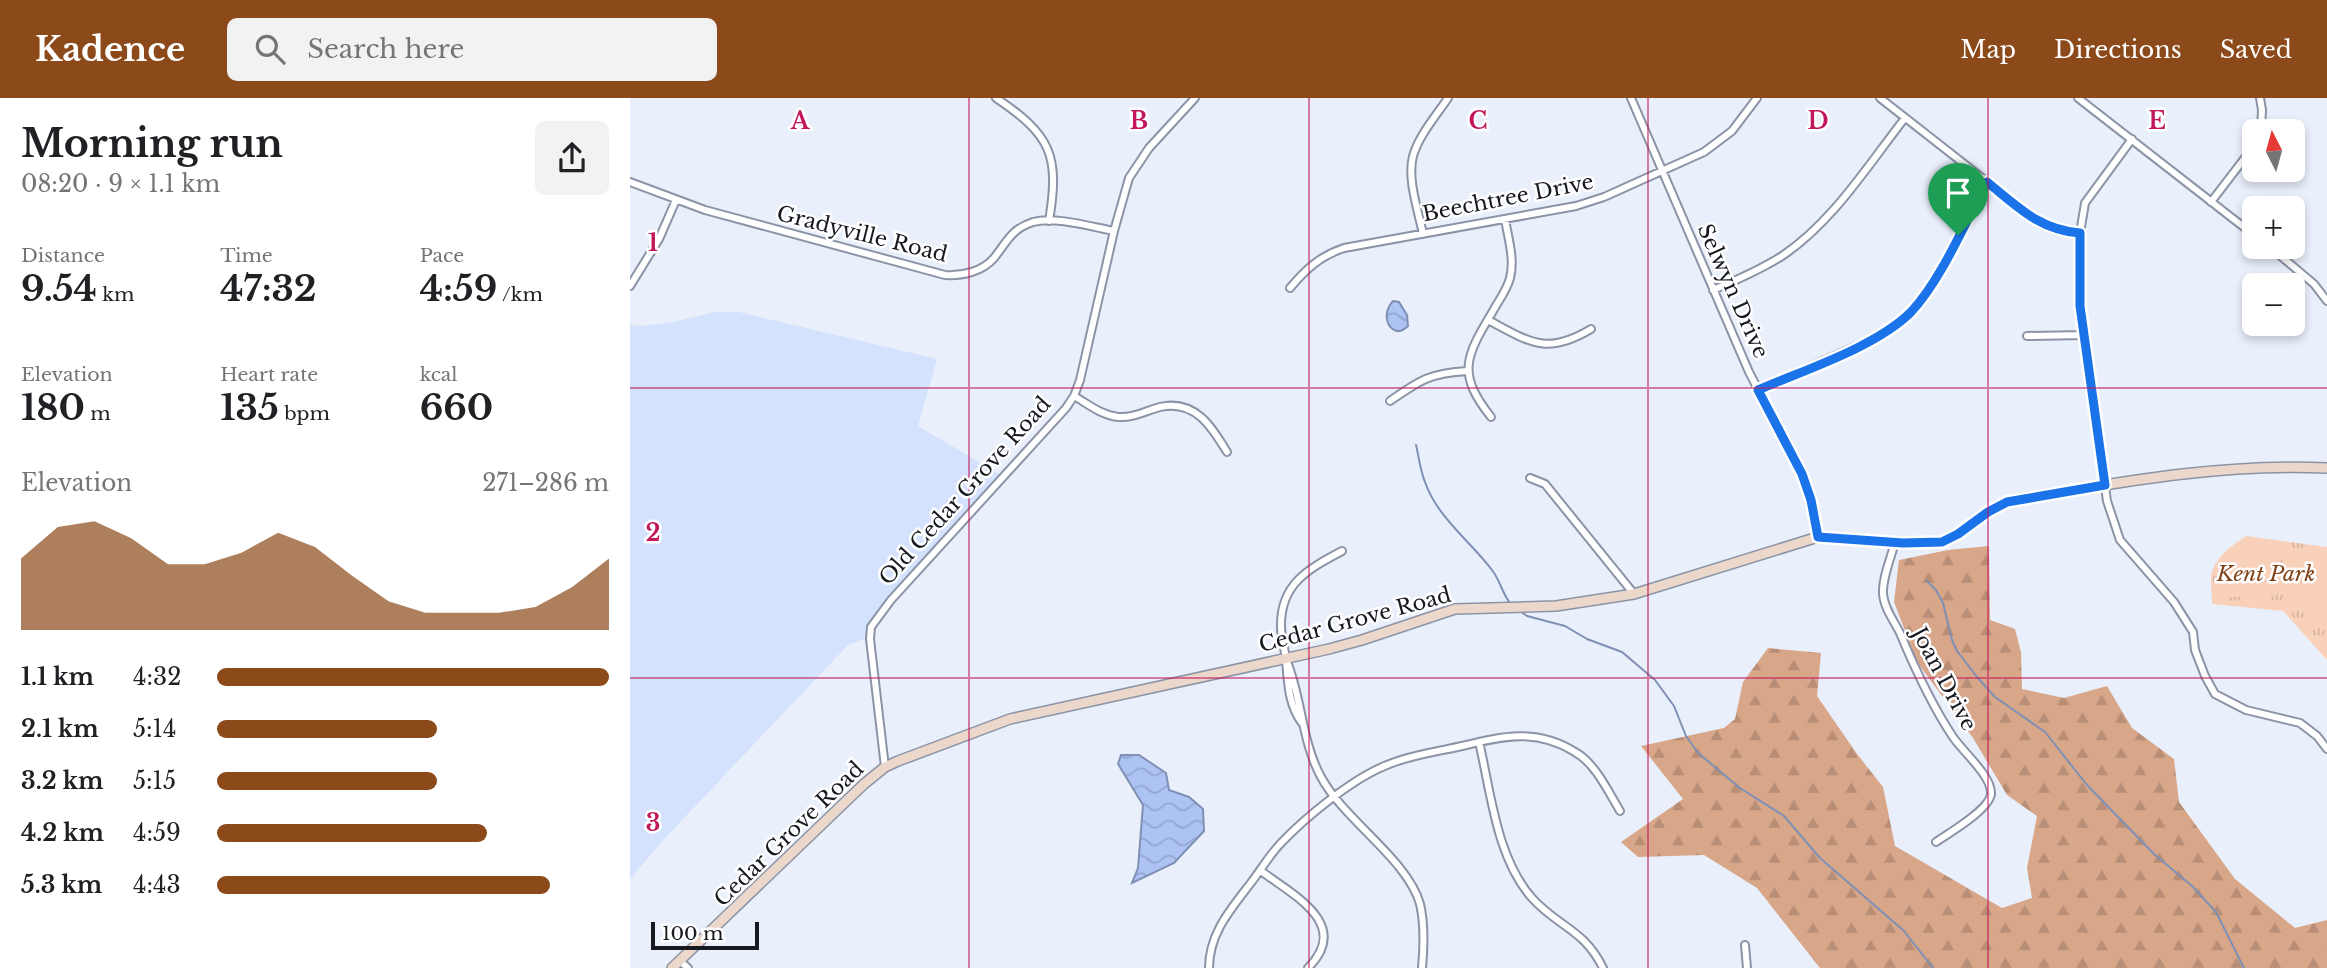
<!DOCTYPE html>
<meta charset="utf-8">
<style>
body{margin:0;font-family:"Libre Baskerville",serif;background:#f2f2f2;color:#202124;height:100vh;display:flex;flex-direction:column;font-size:26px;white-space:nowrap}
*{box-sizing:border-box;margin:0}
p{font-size:23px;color:#757577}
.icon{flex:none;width:38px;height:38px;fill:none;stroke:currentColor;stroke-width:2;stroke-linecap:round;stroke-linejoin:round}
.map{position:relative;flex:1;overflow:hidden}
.side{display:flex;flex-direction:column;background:#fff;width:630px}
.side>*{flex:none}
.needle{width:46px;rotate:354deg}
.buttons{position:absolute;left:1612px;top:21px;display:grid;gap:14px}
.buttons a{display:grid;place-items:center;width:63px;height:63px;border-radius:10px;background:#fff;box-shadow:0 4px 10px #0003;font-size:35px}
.scale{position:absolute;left:21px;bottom:18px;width:108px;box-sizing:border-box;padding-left:7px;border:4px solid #161920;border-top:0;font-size:19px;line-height:24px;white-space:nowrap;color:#161920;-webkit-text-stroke:5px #fff;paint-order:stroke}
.pin{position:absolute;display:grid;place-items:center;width:60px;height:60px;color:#fff;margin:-72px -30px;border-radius:50% 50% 50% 0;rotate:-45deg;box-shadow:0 0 7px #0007}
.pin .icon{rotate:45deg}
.round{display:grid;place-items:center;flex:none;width:74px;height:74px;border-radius:10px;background:#f2f2f2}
.headline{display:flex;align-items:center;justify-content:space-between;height:119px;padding:0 21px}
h1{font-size:38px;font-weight:700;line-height:52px}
.stats{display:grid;grid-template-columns:repeat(3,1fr);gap:10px;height:119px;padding:7px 21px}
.stats div{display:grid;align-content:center}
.stats b{font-size:35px;font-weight:700}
.stats small{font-size:19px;font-weight:400}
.stats p{font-size:19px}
.chart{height:196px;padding:14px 21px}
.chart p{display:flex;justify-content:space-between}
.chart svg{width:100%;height:126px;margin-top:7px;fill:#8c491a;opacity:.7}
ul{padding:0 21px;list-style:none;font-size:23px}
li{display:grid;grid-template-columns:112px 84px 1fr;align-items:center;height:52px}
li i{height:18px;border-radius:9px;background:#8c491a}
header{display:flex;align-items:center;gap:42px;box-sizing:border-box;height:98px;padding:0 35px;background:#8c491a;color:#fff}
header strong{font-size:33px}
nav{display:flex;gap:38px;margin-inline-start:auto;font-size:24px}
.search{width:490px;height:63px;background:#f2f2f2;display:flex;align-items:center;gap:18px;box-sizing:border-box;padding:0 24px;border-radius:10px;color:#757577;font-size:26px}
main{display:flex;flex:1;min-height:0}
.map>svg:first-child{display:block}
.built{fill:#d4e2fd}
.grass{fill:url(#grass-tufts)}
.forest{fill:url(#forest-firs)}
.pitch{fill:#f9d1bb}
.water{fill:url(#water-waves);stroke:#7f90b4;stroke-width:2}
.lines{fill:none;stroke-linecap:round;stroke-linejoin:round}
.stream{stroke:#7f90b4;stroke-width:2}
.street-casing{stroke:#8b94a7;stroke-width:10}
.secondary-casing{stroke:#8b94a7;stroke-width:12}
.street{stroke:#fff;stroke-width:6}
.secondary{stroke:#ecd8cb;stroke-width:9}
.route-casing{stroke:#fff;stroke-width:14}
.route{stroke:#1a73e8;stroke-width:9}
.grid{fill:none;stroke:#c2185b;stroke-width:2;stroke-opacity:0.55}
.labels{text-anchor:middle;stroke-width:5;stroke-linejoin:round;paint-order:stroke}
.street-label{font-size:21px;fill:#161920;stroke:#fff}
.park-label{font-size:21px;font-style:italic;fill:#814217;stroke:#fff}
.grid-label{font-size:23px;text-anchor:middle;font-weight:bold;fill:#c2185b;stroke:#fff;stroke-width:5;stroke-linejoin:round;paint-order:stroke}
</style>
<header>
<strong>Kadence</strong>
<div class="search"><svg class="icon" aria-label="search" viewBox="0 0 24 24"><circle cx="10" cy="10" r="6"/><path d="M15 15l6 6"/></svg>Search here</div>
<nav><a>Map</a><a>Directions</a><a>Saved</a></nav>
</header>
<main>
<section class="side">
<div class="headline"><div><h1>Morning run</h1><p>08:20 · 9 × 1.1 km</p></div><a class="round"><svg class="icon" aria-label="share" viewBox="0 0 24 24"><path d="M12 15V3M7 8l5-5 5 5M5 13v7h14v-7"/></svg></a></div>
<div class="stats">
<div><p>Distance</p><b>9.54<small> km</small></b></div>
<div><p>Time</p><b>47:32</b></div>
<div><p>Pace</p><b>4:59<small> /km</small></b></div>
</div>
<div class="stats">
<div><p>Elevation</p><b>180<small> m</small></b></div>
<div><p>Heart rate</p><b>135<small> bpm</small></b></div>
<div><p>kcal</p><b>660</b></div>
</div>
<div class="chart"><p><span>Elevation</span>271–286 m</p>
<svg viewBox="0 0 160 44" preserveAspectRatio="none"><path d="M0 44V19L10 8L20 6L30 12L40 21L50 21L60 17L70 10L80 15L90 25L100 34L110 38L120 38L130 38L140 36L150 29L160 19V44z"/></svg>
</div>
<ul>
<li><b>1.1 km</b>4:32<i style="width:100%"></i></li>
<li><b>2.1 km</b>5:14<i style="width:56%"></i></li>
<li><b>3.2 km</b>5:15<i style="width:56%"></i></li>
<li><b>4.2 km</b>4:59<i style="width:69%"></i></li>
<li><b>5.3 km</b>4:43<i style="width:85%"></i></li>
</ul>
</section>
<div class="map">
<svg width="1697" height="870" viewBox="0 0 1697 870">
<defs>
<pattern id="grass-tufts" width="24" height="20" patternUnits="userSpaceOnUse" patternTransform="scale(1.75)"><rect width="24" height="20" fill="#f9d1bb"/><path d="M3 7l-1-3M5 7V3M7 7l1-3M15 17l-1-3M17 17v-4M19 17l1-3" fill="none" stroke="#d5b3a0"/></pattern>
<pattern id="forest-firs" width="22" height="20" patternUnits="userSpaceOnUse" patternTransform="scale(1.75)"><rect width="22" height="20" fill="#d8a689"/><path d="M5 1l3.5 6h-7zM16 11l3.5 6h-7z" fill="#b98e76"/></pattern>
<pattern id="water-waves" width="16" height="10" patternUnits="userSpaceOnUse" patternTransform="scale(1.75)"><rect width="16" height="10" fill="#acc3f3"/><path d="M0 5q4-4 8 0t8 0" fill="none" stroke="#93a7d0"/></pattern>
</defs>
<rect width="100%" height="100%" fill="#e9effb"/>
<path class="built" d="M85,214H109L307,261L288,328L369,376L258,500L246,515L238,529L236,540L218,547L35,740L0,781V227L12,228L43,224Z"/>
<path class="grass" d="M1616,438L1697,449V562L1653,513L1582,506C1582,498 1581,490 1581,482C1581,462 1601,448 1616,438Z"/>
<path class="forest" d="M1359,448L1360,522L1385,531L1391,554L1392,591L1434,600L1477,588L1502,630L1544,661L1549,704L1605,781L1665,830L1697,822V870H1190L1127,790L1074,757L1008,759L991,744L1053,701L1011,648L1094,630L1105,621L1113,584L1138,550L1191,555L1187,598L1227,656L1253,689L1265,748L1372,810L1402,800L1397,770L1407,718L1377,697L1343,640L1287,564L1264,504L1269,462L1318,452Z"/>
<path class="pitch" d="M1632,442L1648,447L1647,498L1589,499C1587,472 1603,444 1632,442Z
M1680,456L1697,457V527L1673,525L1677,484L1671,483L1673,458L1680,459Z"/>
<path class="water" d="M763,203L769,204L777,217L778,228C766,240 755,228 757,214C758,211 761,205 763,203Z
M491,657H509L536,675L539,692L559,699L573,711L574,733L544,765L502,785L508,770L513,707L488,666Z"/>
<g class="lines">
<path class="stream" d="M786,347C789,359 790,372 795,384C807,419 840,443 862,472C870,482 872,495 880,505
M1297,483L1306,492L1313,505L1322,542L1327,553L1347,579L1365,599L1415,634L1457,687L1524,756L1562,788L1586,814L1614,870
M890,513L897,518L935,528L957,541L992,554L1025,582L1044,608L1056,638L1068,655L1110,690L1154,718L1190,760L1274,833L1303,870"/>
<defs>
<path id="street" d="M366,0C421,37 430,57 419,123
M1001,0L1119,274L1172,376L1181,402L1188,439
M1250,0L1411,126L1425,132L1450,135
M1448,0L1624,137
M1630,0L1632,12L1631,33
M1502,41L1455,105L1450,135V207L1477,403L1490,442L1544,504L1563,534L1565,552L1575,578L1585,596L1616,612L1670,625L1687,638L1697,651
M0,84L75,112L315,177C332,178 352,174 364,160C377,144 381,131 403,124C425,118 462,129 484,133
M1581,104L1624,48
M793,136C788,112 777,81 783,58C789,37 806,18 818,0
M1640,149L1684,186L1697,203
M0,188L29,141L46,102
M660,190C676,171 690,158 714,150L946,108L974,99L1074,54L1102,33L1127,0
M1083,192C1107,182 1130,172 1152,158C1203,124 1238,67 1275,20
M858,222C900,244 916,258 961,231
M1397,238L1453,237
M1128,292L1249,238L1279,215L1300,190L1357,84
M444,298C458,306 471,317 488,319C504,320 515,313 530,309C565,301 582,329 597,354
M760,303C790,282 800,275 838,273
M861,319C826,275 836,258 863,213C869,202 877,192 880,180C885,161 878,140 875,121
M900,380L915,386L1004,496
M1265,444C1261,460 1252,480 1253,496C1254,510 1264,523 1270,535C1285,571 1301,606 1323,639C1333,654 1362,678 1361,696C1359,712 1319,735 1306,744
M656,561C672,599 671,642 691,679C714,722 778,762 790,806C795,827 794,848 792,870
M672,625C658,606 658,584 656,562C655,551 651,540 651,529C650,486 678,471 712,453
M849,644C861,694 866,759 902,800C928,829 954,831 973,870
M255,669L240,541L241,529L261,502L436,310L444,298L450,282L484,133L499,80L519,50L565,0
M631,773C663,797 722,826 678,870
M1115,847L1117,870
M50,863L58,870
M579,870C579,836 600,812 620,786C631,772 640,756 652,744C676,719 719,684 750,670C775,658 805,654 832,648C873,638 907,630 945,654C965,665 978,693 990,713"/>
<path id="secondary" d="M42,870L234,686L255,669L268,663L380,621L699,551L732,542L825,511L926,508L1004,496L1188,439L1273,445L1312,444L1328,436L1358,414L1377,404L1390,401C1491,384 1594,365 1697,370"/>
</defs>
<use href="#street" class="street-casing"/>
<use href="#secondary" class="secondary-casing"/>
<use href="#street" class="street"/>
<use href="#secondary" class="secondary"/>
</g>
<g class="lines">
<defs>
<path id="route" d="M1357,84C1387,108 1409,132 1450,135V208L1475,387L1377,404L1358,414L1328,436L1312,444L1273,445L1188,439L1181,402L1172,376L1128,292C1174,272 1246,249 1281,214C1311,182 1336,123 1357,84Z"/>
</defs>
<use href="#route" class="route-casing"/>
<use href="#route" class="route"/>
</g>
<path class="grid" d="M339,0V870M679,0V870M1018,0V870M1358,0V870M0,290H1697M0,580H1697"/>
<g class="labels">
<g class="street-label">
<text transform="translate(878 100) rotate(-11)" y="7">Beechtree Drive</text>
<text transform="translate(232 136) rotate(14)" y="7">Gradyville Road</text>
<text transform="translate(1103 193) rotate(66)" y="7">Selwyn Drive</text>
<text transform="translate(335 393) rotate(-48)" y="7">Old Cedar Grove Road</text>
<text transform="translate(725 522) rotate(-15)" y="7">Cedar Grove Road</text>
<text transform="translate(1314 581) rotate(62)" y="7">Joan Drive</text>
<text transform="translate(159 736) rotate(-44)" y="7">Cedar Grove Road</text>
</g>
<g class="park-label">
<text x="1636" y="483">Kent Park</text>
</g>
</g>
<g class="grid-label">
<text x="170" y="31">A</text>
<text x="509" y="31">B</text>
<text x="848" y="31">C</text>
<text x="1188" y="31">D</text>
<text x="1527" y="31">E</text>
<text x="23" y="153">1</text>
<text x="23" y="443">2</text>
<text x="23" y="733">3</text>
</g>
</svg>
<div class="buttons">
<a><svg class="needle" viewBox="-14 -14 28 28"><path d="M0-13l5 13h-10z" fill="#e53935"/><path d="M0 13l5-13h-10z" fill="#757577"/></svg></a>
<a>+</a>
<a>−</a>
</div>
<div class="scale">100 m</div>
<div class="pin" style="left:1328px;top:137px;background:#1e9e55"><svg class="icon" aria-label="arrive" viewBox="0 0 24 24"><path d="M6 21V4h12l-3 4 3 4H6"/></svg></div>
</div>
</main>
